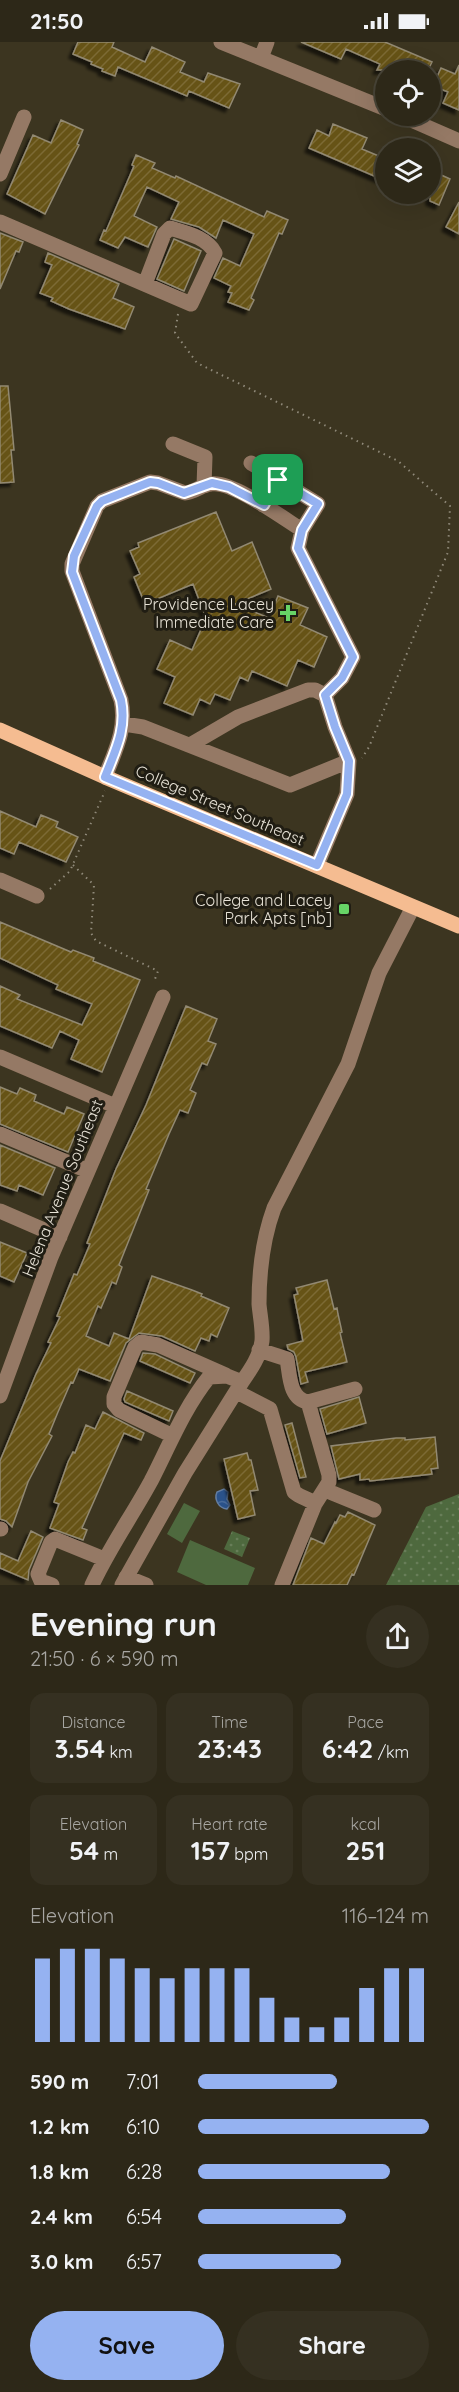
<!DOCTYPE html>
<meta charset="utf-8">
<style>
body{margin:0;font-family:Quicksand,sans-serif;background:#353021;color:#f1f3f6;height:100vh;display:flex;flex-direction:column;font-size:22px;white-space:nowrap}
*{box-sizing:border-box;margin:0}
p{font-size:20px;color:#a7a6a2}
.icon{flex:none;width:33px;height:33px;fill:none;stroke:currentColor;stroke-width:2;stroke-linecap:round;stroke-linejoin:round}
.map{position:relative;height:1543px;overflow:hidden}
.side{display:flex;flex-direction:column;background:#2d2818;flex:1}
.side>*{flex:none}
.tools{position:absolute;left:375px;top:18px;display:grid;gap:12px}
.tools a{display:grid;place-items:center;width:66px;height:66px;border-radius:50%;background:#2d2818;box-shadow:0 6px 24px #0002,0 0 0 2px #484437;font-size:30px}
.pin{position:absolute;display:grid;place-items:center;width:51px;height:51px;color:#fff;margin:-26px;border-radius:12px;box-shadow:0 3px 9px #0006}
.round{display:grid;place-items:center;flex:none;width:63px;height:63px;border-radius:32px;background:#353021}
.summary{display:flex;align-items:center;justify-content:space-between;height:102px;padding:0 30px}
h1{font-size:33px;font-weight:700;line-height:45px}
.figures{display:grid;grid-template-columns:repeat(3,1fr);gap:9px;height:102px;padding:6px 30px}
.figures div{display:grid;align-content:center;border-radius:15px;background:#353021;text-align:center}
.figures b{font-size:26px;font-weight:700}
.figures small{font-size:16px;font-weight:400}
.figures p{font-size:16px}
.chart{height:168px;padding:12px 30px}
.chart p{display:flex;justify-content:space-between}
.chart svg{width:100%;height:108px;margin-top:6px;stroke:#95b2f1;stroke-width:6}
.action{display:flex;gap:12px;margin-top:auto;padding:12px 30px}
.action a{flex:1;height:69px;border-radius:36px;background:#95b2f1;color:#111;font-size:24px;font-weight:700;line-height:69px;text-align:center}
.action a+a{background:#353021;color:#f1f3f6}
ul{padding:0 30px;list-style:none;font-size:20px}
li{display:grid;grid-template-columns:96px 72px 1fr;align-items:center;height:45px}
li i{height:15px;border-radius:8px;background:#95b2f1}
.status{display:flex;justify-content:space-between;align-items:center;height:42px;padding:0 30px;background:#2d2818;direction:ltr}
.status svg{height:16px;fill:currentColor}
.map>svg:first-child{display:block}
.park{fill:url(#park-dots)}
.pitch{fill:#4e693e}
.water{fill:url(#water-waves);stroke:#637da1;stroke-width:1.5}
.building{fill:url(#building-hatch);stroke:#928972;stroke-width:1.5;filter:url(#shadow)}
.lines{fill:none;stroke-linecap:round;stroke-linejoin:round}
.path{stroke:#908a7a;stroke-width:2;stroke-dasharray:1.5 4.5;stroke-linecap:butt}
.minor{stroke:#957965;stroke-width:15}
.major{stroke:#f5bc91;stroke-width:15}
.route-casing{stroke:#fff;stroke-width:12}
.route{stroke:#95b2f1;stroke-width:8}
.poi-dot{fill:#67d466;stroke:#201d13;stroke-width:2}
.labels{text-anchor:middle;stroke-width:6;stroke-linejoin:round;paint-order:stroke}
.poi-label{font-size:16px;fill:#e7e2d6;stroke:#201d13;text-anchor:end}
.street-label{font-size:16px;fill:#e7e2d6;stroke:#201d13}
</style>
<div class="status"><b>21:50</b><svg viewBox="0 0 49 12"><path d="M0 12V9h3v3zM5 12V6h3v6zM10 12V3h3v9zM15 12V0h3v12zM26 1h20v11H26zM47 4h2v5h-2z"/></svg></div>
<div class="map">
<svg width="459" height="1543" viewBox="0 0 459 1543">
<defs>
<pattern id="park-dots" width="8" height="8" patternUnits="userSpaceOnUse" patternTransform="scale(1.5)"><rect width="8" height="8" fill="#4e693e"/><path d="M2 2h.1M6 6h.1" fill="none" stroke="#687e59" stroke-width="1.8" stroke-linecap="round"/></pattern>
<pattern id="water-waves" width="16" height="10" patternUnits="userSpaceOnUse" patternTransform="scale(1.5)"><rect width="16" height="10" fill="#2a528a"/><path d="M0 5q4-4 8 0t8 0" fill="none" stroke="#496b9a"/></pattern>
<pattern id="building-hatch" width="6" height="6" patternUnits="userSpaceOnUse" patternTransform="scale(1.5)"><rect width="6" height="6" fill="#665213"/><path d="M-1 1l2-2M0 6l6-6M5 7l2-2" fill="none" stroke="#7c6b35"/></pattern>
<filter id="shadow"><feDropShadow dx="-4" dy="4" stdDeviation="1.5" flood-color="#0009"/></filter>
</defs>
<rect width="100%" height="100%" fill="#3c3520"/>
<path class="park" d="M459,1452V1543H386L426,1465Z
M232,1489L250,1496L242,1515L224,1507Z"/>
<path class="pitch" d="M184,1461L200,1469L182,1501L167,1492Z
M190,1498L255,1526L248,1543H206L177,1530Z"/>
<path class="water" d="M224,1447L228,1450L227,1457L230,1463L227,1467C218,1466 214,1457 217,1450Z"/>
<path class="building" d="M78,0H114L112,5L145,20L152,5L185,20L180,30L204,40L208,31L240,42L229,66L189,49L187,54L118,25L115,34L102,29L103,27L91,22L92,20L73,12Z
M301,0H385L432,20L428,28H377L380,22L346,7L341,17Z
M459,23V68L443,61L448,50L433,44L441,26L455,32Z
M61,78L83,88L77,102L79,103L45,172L7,152L33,93L51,101Z
M333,82L367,96L362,107L386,117V139L309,106L317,88L329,94Z
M136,113L155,121L152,126L175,136L176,134L264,175L267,169L288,178L282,192L279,191L251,256L254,258L249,268L228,260L232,251L228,250L231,244L214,236L223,216L240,224L254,192L223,178L216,196L199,185L171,177L179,160L147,145L134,174L157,185L148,205L125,195L118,206L100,198L104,188L106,189L134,124L132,123Z
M430,128L450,137L439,163L430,159Z
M459,160V192L446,185Z
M0,191L23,200L19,210L16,209L0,247Z
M174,197L201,209L184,249L157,237Z
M48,211L119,242L113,256L134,265L125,287L69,267L51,259L53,256L40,251L52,223L45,220Z
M0,344H8L14,408H11L14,440L0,441Z
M216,470L232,509L252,500L271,547L235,562L269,576L278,554L308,566L300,583L327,595L314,625L298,618L287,644L252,629L248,639L240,635L230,658L215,652L210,662L200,657L193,673L164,661L175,635L157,627L170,598L192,608L206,576L193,542L145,562L134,535L140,532L130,509L139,505L138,501Z
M0,769L36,785L41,773L58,780L56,785L78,795L66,820L19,800L14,812L0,806Z
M0,880L71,910L73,908L94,916L93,919L140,938L102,1030L71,1017L79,998L60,989L52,1006L0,984V944L20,953L17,957L82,983L92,962L56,947L58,943L0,916Z
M186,964L217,977L208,999L216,1002L207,1023L202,1021L190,1048L196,1051L188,1071L180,1068L169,1092L146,1147L149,1148L119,1223L122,1225L116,1242L112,1240L101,1266L98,1264L86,1294L109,1304L114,1291L129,1297L152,1234L192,1248L202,1252L201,1254L229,1266L217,1295L211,1292L209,1299L201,1296L195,1309L162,1294L139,1291L126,1301L110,1339L79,1327L73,1341L71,1340L58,1370L49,1392L52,1394L28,1440L12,1485L6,1479L0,1477V1419L36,1332L51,1301L48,1300L60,1275L57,1274L74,1232L77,1233L90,1202L87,1201L116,1127L146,1063Z
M0,1045L17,1052L20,1046L36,1053L34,1059L64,1072L67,1065L84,1072L68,1110L0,1082Z
M0,1103L55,1126L43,1153L19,1143L17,1149L0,1143Z
M0,1200L27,1211L14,1240L0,1234Z
M327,1238L334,1267L337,1266L338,1272L342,1290L340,1291L347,1320L305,1330L308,1340L301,1342L296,1315L294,1310L288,1307L287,1303L303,1299L294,1253L298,1252L296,1246Z
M143,1311L155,1312L195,1331L190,1341L140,1319Z
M127,1349L173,1369L169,1379L125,1360L124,1357Z
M359,1355L366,1381L327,1392L320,1367Z
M103,1370L144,1391L141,1398L124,1391L82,1486L87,1488L83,1498L50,1486L59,1462L54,1460L68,1420L73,1410L75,1411L86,1383L95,1387Z
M292,1381L306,1435L300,1436L285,1383Z
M435,1395L438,1426L431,1427L432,1432L370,1439L369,1437L360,1438V1432L339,1437L331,1404L396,1396H405V1398Z
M247,1411L249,1418H251L258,1448L250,1449L255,1473L238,1477L224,1417Z
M348,1470L375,1483L354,1533L352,1532L347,1543H293L311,1496L324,1502L335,1480L336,1481L340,1473L345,1475Z
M31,1489L43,1495L29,1528L28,1538L0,1526V1511L18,1519Z"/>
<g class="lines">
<path class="path" d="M178,272L175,291L197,321L398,419L450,464L448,510L369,705L362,716
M73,823L94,843L91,891L96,899L158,929L155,937
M50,847L70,829L105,749"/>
<path class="minor" d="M221,0L386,67
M261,16L267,0
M402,74L459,99
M0,132L24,75
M0,180L191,262L215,211C207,195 186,191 170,186L164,192L145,242
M173,402L205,415L204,444
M263,463L278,438
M302,488L298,506L353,615L342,636L325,653
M124,682L143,685L290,743L349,719L335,685L325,653L315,648H308L238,675L190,703
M105,735C115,709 127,687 121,658L72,529V522L97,464L102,459L150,440L158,441L185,451C194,451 201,443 211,442C231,438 283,476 302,488L318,462L251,421
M317,823L347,752L349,719
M0,838L37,854
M0,1015L115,1064
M0,1092L88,1129
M0,1169L60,1195
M259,1308L287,1317C290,1333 289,1357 308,1360L329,1433V1440L315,1462L282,1543
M237,1350L270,1367L294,1450C301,1456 308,1456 315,1462
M0,1354L51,1215L163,955
M308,1360L355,1347
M173,1394L119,1368L114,1362V1355L135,1305L141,1300L158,1303L226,1333
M325,1448L374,1468
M0,1487H1
M126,1535L146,1543
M52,1543L41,1539L38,1532L51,1500L55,1497L104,1517
M92,1543C109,1506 132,1474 151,1439C169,1404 184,1366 209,1335L227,1334L242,1340C251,1327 260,1314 262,1299C263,1287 260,1274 259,1262C259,1229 263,1196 274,1166L348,1022L379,931L413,865
M122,1543L185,1431L242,1340"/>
<path class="major" d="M0,688L105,735L459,884"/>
</g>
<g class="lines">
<defs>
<path id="route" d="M278,438L318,462L302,488L298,506L353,615L342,636L325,653L335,685L349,719L347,752L317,823L105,735C115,709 127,687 121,658L72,530L74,514L97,464L102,459L150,440L158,441L184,451L212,441L229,445L264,463Z"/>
</defs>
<use href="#route" class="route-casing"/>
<use href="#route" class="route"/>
</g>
<g class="poi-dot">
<path d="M285 562h6v6h6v6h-6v6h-6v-6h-6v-6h6z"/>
<rect x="338" y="861" width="12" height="12" rx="3"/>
</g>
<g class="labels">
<g class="poi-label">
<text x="274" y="568">Providence Lacey<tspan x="274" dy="18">Immediate Care</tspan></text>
<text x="332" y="864">College and Lacey<tspan x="332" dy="18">Park Apts [nb]</tspan></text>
</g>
<g class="street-label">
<text transform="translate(220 763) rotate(23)" y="6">College Street Southeast</text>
<text transform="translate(62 1146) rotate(-68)" y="6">Helena Avenue Southeast</text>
</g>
</g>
</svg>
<div class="tools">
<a><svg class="icon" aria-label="locate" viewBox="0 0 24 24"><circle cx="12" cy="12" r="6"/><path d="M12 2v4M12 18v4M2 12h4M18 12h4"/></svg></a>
<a><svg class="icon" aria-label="layers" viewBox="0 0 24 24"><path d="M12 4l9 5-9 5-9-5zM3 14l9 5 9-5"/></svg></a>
</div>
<div class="pin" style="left:278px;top:438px;background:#1e9e55"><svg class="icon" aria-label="arrive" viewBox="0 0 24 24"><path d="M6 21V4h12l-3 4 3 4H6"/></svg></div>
</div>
<section class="side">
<div class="summary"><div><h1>Evening run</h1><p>21:50 · 6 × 590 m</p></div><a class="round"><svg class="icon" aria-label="share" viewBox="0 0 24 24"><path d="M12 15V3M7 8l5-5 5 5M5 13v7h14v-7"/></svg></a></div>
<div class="figures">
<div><p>Distance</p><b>3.54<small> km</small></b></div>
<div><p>Time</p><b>23:43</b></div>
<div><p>Pace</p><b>6:42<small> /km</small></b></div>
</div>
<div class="figures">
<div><p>Elevation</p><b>54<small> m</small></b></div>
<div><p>Heart rate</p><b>157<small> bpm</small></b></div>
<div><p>kcal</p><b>251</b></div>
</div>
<div class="chart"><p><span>Elevation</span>116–124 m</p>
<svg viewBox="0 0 160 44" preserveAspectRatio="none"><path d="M5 44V10M15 44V6M25 44V6M35 44V10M45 44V14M55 44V18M65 44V14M75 44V14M85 44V14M95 44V26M105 44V34M115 44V38M125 44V34M135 44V22M145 44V14M155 44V14"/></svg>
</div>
<ul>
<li><b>590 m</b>7:01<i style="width:60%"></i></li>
<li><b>1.2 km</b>6:10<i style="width:100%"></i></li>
<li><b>1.8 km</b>6:28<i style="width:83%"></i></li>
<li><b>2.4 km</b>6:54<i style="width:64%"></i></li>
<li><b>3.0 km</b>6:57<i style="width:62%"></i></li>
</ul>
<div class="action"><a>Save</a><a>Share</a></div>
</section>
